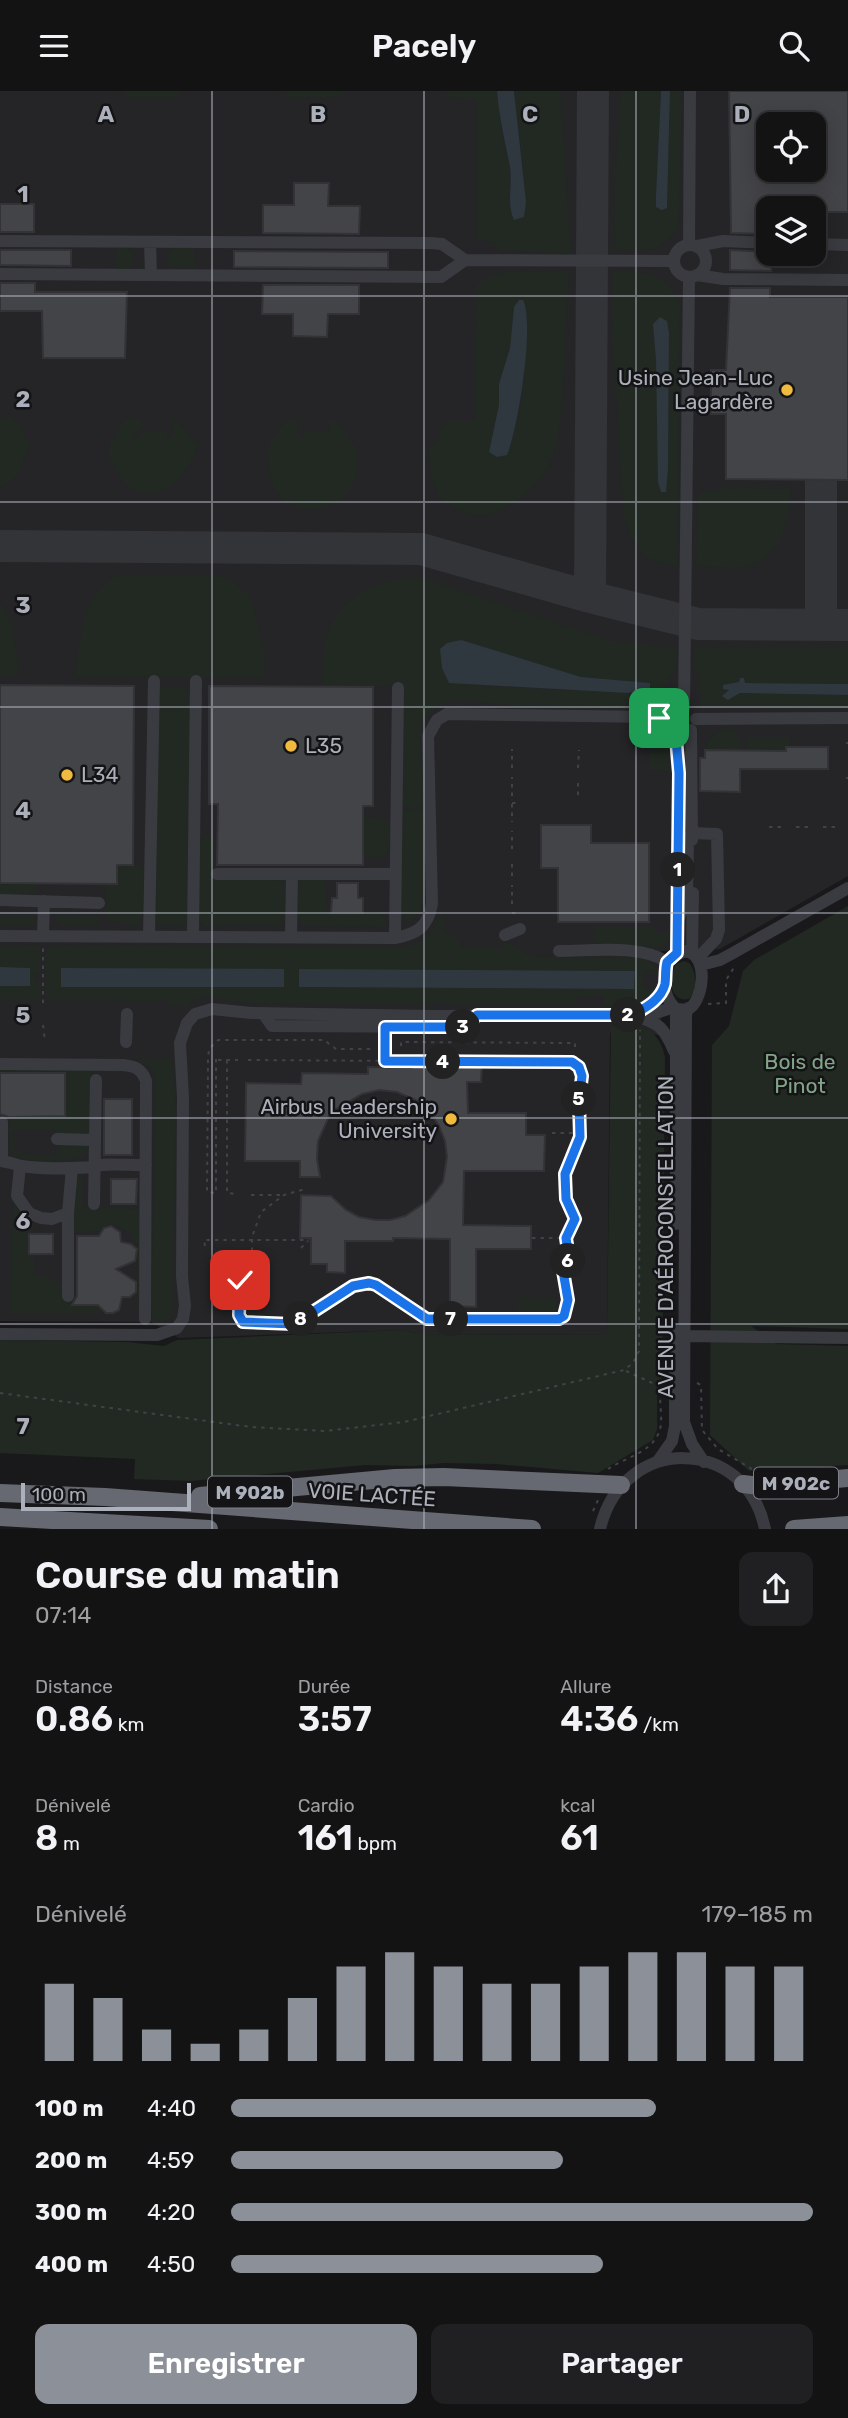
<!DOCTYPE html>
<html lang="fr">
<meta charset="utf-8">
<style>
body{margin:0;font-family:Rubik,sans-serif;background:#202022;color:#f1f3f6;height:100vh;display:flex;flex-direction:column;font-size:26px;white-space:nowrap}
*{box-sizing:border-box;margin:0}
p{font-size:23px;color:#9d9ea0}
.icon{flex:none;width:38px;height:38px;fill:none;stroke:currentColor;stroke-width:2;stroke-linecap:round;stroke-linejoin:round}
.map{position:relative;height:1438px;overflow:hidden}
.sheet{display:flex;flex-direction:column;background:#131314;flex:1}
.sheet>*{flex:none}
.tools{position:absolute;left:756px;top:21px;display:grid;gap:14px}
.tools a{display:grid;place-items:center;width:70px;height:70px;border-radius:14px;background:#131314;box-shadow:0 4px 18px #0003,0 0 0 2px #323234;font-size:35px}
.scale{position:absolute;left:21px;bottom:18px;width:170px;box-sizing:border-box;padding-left:7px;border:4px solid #acb0ba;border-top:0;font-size:19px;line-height:24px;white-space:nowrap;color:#acb0ba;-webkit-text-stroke:5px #141416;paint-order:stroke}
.pin{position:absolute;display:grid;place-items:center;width:60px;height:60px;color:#fff;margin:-30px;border-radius:14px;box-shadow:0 4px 10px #0006}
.km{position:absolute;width:35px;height:35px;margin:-18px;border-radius:50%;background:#222;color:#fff;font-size:19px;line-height:35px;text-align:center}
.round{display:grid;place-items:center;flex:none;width:74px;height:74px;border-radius:14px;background:#202022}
.summary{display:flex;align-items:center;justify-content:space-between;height:119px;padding:0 35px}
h1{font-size:38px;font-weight:600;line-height:52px}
.figures{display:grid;grid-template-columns:repeat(3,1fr);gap:10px;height:119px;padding:7px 35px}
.figures div{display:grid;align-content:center}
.figures b{font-size:35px;font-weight:600}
.figures small{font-size:19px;font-weight:400}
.figures p{font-size:19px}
.chart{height:196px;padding:14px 35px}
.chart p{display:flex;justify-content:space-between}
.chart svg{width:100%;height:126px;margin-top:7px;stroke:#8c9099;stroke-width:6}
.button{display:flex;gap:14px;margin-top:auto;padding:14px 35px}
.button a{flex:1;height:80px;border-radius:14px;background:#8c9099;color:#fff;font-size:28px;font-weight:600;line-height:80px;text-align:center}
.button a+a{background:#202022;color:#f1f3f6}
ul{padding:0 35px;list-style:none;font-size:23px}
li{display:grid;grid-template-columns:112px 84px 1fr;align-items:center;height:52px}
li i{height:18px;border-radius:9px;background:#8c9099}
header{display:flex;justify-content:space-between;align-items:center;height:91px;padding:0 35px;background:#131314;font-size:32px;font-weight:600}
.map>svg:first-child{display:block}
.built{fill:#252528;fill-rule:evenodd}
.green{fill:#212922;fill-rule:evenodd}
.water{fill:#2f373f}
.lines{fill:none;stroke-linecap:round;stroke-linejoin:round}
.taxiway{stroke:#333438;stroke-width:32}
.building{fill:#434448;stroke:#333337;stroke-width:2;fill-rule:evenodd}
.path{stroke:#404247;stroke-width:2;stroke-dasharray:3.5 5;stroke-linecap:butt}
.minor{stroke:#3a3b40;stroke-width:12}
.highway{stroke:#666971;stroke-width:18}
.route-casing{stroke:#fff;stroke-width:14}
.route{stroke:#1a73e8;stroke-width:9}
.grid{fill:none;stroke:#acb0ba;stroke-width:2;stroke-opacity:0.55}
.poi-dot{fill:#efba3d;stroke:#141416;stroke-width:2.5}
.labels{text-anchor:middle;stroke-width:5;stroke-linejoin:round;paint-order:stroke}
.shield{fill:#141416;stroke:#7e8189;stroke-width:2}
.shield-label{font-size:19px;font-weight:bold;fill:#acb0ba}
.poi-label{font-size:21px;fill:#acb0ba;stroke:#141416;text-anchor:end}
.park-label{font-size:21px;fill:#83a587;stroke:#141416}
.street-label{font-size:21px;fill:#acb0ba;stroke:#141416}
.grid-label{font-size:23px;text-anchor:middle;font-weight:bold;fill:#acb0ba;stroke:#141416;stroke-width:5;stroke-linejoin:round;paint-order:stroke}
</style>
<header><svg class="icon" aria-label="menu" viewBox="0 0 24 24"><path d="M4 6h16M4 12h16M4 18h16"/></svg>Pacely<svg class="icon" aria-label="search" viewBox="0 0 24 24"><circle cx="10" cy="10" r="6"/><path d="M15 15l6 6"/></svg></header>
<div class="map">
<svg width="848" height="1438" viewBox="0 0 848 1438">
<rect width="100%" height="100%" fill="#19191b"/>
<path class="built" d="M0,0H848V785L720,858L661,860V944L610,942L607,1244L418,1243L403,1239L179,1247L151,1231L0,1230ZM768,33H814V79H768ZM768,117H814V163H768Z"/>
<path class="green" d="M123,0H182L178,6H127Z
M285,0H345L341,7L289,6Z
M446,0H497L503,52L510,77V121L524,83L514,0H560L571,163L500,159L491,151L478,148L477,9L451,7Z
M621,0H661L656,104L667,116L670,0H682L679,127L674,144L653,158L614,159L615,91Z
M117,156L126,157L134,164L132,175L128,178L116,179Z
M180,156L194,157L195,179L170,176L167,166L170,160Z
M569,180C567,216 565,252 563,288C561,314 562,342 552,367C544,387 528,403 509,414C495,423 481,427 464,421C432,410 431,387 428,357L432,356L448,330H475L477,192L504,181ZM514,216L527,234C525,276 524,324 507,363L497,366L489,360L499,314V293L510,257Z
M613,181C646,182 666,178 680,214L678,475C643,472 634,458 624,427L612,240ZM667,230L669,242L668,378L653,233Z
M0,327H13L30,353L17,385L0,397Z
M124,329H141V339H133L134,347H141L142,341H166V346H173L174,329H177L197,355C181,413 118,421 108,355Z
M286,329L297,330V347H303L304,341H330V330H338C343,338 353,348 355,357C372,426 272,445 269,373C269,369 267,362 268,357C270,348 281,337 286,329Z
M720,397L791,398C790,429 782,466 747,475C732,479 712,475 696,475L698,404L703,401H719Z
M121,484H215L232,489L251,507L265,567L264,587L76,586C79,551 82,497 121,484Z
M414,486L427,489L611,550L676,557V576L656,612L651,617L509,614L452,609L439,613L423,631L420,643V661L426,694L425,716H402L401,595L323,596C324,582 323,567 325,553C332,510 375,489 414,486ZM461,549L581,586L650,592V599L627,602L461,594Z
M0,510C12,526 18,565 18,585H0Z
M848,556V593L745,592L744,587L740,588L739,591L724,594L730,598L728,608L740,602L848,604V617L702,615L699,614L702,602L699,601V587L694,577V557Z
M163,596H185L191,606L189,830L184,835H159L156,831L157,603L159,597Z
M650,637C675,642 668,659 668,679H649Z
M727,638L733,639L740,645V660L705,659C710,647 713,640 727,638Z
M747,646H790V656H786V660H746Z
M402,719L425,720L424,808L419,823L410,831L405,830L402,825Z
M363,727C369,727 377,726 382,728C395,733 390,758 385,766L363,767Z
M205,745L213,746V784L285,790C290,804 290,826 278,835H203L200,831L199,749Z
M117,774H133L141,777L144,783L142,831L139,835L110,830V826H105L106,793L117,792Z
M302,789H324L326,792V816L328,820L381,822L387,830L383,836L304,835L298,825V792Z
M0,792H35L36,803H0Z
M848,815V1238L751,1235L776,1253L848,1255V1374L749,1380L710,1344L712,954L729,935L743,880L754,869Z
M58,816V824L99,825L100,831L96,834H60L55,827V817Z
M443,819V840L459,849L460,856L503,857L505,850L532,866L643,867L653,874L656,880L644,881L643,897L655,898L642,911L635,913L634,910H624L623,914H604V904H577L575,914L242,912L209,906L196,908L187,914L170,915V906L162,910L46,909V863L49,854L405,857C429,848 433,841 443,819ZM299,878L634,880V898L299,896Z
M0,824H36L35,831L31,834H0Z
M594,836H655L656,842H673L664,855L656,857L644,854H602L595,849Z
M0,854L40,855V882L34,883L35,891H40V909H0V895H30V877L0,876Z
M684,870L689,872C697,881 697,899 689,908C669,912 668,886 676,873Z
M611,935C639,935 658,934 665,966L662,1289L657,1299V1338L653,1349L598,1382L496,1373L444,1372L414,1375L365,1374L191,1390L134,1388L135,1368L0,1362V1249L127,1251L164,1255L177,1249L403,1239L418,1243L607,1244Z
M171,967L176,1003L173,1220L169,1228L163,1231H151L155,988L150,977L136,969Z
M0,975L91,976L90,1045H57L56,1039H12L15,1059L25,1063L57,1064V1052H90C88,1058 87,1063 81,1066C72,1071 23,1072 15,1064C6,1055 9,1038 10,1026L65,1025V980H0Z
M82,1081V1115L144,1118L143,1219H138V1153L133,1151L132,1141C122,1140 118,1134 108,1133L99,1140L72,1141L76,1088Z
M13,1112L24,1127L34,1131V1142L29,1143V1163H34L35,1184C52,1185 69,1195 73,1214H93L104,1223H10Z
M519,1207H556L557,1224H519Z"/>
<path class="water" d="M497,0H514L526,111L524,126L514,129C506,112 513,94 510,76C505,50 499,26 497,0Z
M661,0H670L667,117L662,119L656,116V104Z
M519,209H523C535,233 518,338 507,364L497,366L489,361L499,314V293L510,257L514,216Z
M660,226L667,230L669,242L668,378L666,401H661L658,391L656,269L653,233Z
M461,549L581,586L650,592V599L627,602L449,592L442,577L440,558L447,552Z
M740,587H744L745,592L848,593V604L740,602L728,609L722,605L729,599L723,598V594L739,591Z
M0,876L30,877V895H0Z
M61,877L284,878V896H61Z
M299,878L635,880L634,898L299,896Z"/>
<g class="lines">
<path class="taxiway" d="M0,455L421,458L590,506L698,533L848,534
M590,506L593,0
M821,534V388"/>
</g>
<path class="building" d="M729,0H848V121H814V117H768V143L731,142ZM768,33H814V79H768Z
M294,92H329L328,115H360L359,143L263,142V114H294Z
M0,113H34V141H0Z
M0,159H71V175L0,174Z
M730,159L768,161L771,163V180L730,179Z
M234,160L388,161V177L234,176Z
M0,192H35V201H127L125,267H43L42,220H0Z
M263,194H359V223H328L327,246L293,245V223H262Z
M730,197H770V206H848V389L726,388V323H711V279H726Z
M0,594L134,595L133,774H117V793L0,792Z
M209,595L373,596V715H363V774H217L218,713H209Z
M786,656H828V678H740V701L700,700V667H705V659L786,660Z
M541,734H591V752H649V831H558V777H541Z
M337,792H358V807H363V822H331L332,807H337Z
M412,973H482L481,991H467L468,1022H526V1044H545L544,1080H464L463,1134L531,1135V1158H476V1216L450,1215V1148L393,1147V1150H345V1182L327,1181V1173H311V1147H300L301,1104L331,1105L346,1119L359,1126L376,1129H390L405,1125L429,1109L443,1091L447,1066L445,1050L439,1035L430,1021L416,1009L397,1001L379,999L362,1003L331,1021L318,1050L317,1068L320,1086H300V1070H245L246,992L301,993L302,982L368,983V976L412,977Z
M0,982H65V1025L9,1026L0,1023Z
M104,1008H132V1064H104Z
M111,1088H137L136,1113H111Z
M111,1135L120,1141L121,1151L131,1153L137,1158L135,1170L116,1178L136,1191V1201L130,1206H122L119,1219L113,1222H106L98,1214H72L77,1205V1145H99L104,1137Z
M29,1143H53V1163H29Z"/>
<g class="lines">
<path class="path" d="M846,652H848
M512,677V658
M578,677L579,659
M846,687H848
M578,704V687
M512,705V686
M512,712H519
M512,713V731
M769,736H786
M796,736H812
M823,736H840
M512,758V740
M512,785V768
M512,813V794
M512,822H520
M43,912V857
M708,913L726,912V889L735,875
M43,934L45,950
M401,955V951L575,952V956
M216,968V1102L207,1101L208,968L209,958L218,949H324L336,958H371V955
M218,969H238
M227,969V1102L237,1103
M248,969L572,971L579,976L582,985L579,1010L580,1046L565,1083L566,1108L575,1127L567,1143L569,1167L563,1180L568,1209L564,1225L559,1228H427L376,1194L369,1192L353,1195L294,1233L243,1231L239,1225L240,1189L252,1173V1146L261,1121L284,1104L305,1098
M385,976V949
M552,1042H579
M251,1104H283
M532,1147H566
M205,1155L204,1149H309
M301,1157L308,1150
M626,1280L659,1295
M697,1292L701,1294L702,1339L718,1358L752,1378
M0,1302L251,1336L325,1340L404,1331L624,1279L633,1272L639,1260L640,939
M608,1378C628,1365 658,1360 661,1333C662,1320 658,1305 662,1294
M593,1420L598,1409"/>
<path class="minor" d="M0,150L431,152L442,153L465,169L674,170
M150,151L151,184
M814,153L848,154
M689,154L690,0
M674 170a16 16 0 1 1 32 0a16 16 0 1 1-32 0Z
M697,155L723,150L768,152
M0,183L441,186L465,169
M697,184L723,188L848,189
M684,618L689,186
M696,628L848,627
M691,639L692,749
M217,783H396
M0,809L99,812
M677,832L687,806L688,750L692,742L717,743L719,839L716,848L699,866
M505,844L520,838
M0,845L395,847C417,843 428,836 432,813L428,645L437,629L447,623L653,626L672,628
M43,845L44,810
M149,845L154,590
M193,845L196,590
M291,846L292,784
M395,847L398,597
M559,860C592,860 640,853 667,871
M686,860C711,865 702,913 688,918C685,919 679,918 676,918C662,906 660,879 672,865Z
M677,862L679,682L675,648L682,640
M692,862L693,802
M701,874L720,869L733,862L848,797
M688,917L686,923L684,1331L692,1353L704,1371
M263,922L272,935L467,936L477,924
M633,924C659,933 663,934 674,960
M641,927L674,916
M126,951L127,923
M0,973L123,974C135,975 142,978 146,990L145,1228
M2,1031V1070
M57,1048L95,1049
M0,1070C8,1071 14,1073 22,1075C45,1079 71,1077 94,1076C103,1071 133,1075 146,1074
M20,1075L17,1105L29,1122L41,1127L52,1128L68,1122
M94,1113L96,989
M676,1133V918
M68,1205V1122L72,1077
M0,1243L157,1244L177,1237L183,1228L185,1215L182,1185L183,1007L180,952L187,932L195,923L212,918L251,922L434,925L633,924L648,916L665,895
M683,1245L848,1247
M658,1370L672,1350L675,1335V1239
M600,1438C622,1343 746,1344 765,1438"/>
<path class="highway" d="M743,1393L760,1395L848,1387
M0,1402L105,1406L532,1438
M200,1405L395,1387L444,1386L621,1394
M0,1426L209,1438
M794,1438L848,1434"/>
</g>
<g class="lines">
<defs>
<path id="route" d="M240,1189L239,1224L243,1231L294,1233L353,1195L369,1192L376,1194L427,1228H559L564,1225L568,1209L563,1180L569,1167L566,1147L575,1128L566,1108L565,1083L580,1046L579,1010L582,985L579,976L572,971L385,970V936H467L477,924H633C645,917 661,909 665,893C666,886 665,878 667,871L677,862L679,682L676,648L682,640L674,635L673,628L659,627"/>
</defs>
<use href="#route" class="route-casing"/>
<use href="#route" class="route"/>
</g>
<path class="grid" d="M212,0V1438M424,0V1438M636,0V1438M0,205H848M0,411H848M0,616H848M0,822H848M0,1027H848M0,1233H848"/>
<g class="poi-dot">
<circle cx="787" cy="299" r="7"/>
<circle cx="291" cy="655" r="7"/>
<circle cx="67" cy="684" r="7"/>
<circle cx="451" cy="1028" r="7"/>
</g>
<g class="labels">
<g class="shield">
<rect x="754" y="1376.5" width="84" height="31" rx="5"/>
<rect x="208" y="1385.5" width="84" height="31" rx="5"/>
</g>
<g class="shield-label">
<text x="796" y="1399">M 902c</text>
<text x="250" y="1408">M 902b</text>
</g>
<g class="poi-label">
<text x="773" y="294">Usine Jean-Luc<tspan x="773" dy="24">Lagardère</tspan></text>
<text x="305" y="662" text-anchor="start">L35</text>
<text x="81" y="691" text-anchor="start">L34</text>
<text x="437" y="1023">Airbus Leadership<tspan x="437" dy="24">University</tspan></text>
</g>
<g class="park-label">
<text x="800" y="978">Bois de<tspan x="800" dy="24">Pinot</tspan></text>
</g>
<g class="street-label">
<text transform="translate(666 1146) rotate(-90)" y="7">AVENUE D'AÉROCONSTELLATION</text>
<text transform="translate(372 1404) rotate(4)" y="7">VOIE LACTÉE</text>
</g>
</g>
<g class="grid-label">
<text x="106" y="31">A</text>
<text x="318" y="31">B</text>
<text x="530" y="31">C</text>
<text x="742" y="31">D</text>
<text x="23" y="111">1</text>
<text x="23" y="316">2</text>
<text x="23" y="522">3</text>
<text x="23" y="727">4</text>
<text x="23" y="932">5</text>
<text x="23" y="1138">6</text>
<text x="23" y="1343">7</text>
</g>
</svg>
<div class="tools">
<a><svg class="icon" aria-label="locate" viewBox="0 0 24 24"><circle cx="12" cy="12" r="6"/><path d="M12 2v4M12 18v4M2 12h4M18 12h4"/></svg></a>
<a><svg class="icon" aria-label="layers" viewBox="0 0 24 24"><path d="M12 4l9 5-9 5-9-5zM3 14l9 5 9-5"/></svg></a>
</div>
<div class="scale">100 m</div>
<div class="pin" style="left:659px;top:627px;background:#1e9e55"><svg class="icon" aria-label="arrive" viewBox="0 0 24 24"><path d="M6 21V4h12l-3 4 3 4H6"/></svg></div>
<div class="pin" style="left:240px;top:1189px;background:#d93025"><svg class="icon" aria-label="check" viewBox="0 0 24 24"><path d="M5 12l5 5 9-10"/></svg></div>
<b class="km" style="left:678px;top:779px">1</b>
<b class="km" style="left:628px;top:924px">2</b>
<b class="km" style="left:463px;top:936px">3</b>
<b class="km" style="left:443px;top:971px">4</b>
<b class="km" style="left:579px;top:1008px">5</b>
<b class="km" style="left:568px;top:1170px">6</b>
<b class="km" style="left:451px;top:1228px">7</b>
<b class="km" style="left:301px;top:1228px">8</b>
</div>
<section class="sheet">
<div class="summary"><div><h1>Course du matin</h1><p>07:14</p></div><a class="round"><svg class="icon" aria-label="share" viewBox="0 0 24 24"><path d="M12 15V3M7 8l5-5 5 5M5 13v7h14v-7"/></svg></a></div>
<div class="figures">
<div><p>Distance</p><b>0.86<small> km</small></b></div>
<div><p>Durée</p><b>3:57</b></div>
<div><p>Allure</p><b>4:36<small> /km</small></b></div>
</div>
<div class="figures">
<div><p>Dénivelé</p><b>8<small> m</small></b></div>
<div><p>Cardio</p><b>161<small> bpm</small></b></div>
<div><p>kcal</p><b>61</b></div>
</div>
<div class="chart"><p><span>Dénivelé</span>179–185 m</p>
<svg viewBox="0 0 160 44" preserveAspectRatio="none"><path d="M5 44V17M15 44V22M25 44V33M35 44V38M45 44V33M55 44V22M65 44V11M75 44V6M85 44V11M95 44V17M105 44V17M115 44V11M125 44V6M135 44V6M145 44V11M155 44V11"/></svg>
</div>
<ul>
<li><b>100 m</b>4:40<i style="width:73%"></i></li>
<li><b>200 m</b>4:59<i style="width:57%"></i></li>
<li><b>300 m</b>4:20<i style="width:100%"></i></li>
<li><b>400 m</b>4:50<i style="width:64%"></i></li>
</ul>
<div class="button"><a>Enregistrer</a><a>Partager</a></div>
</section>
